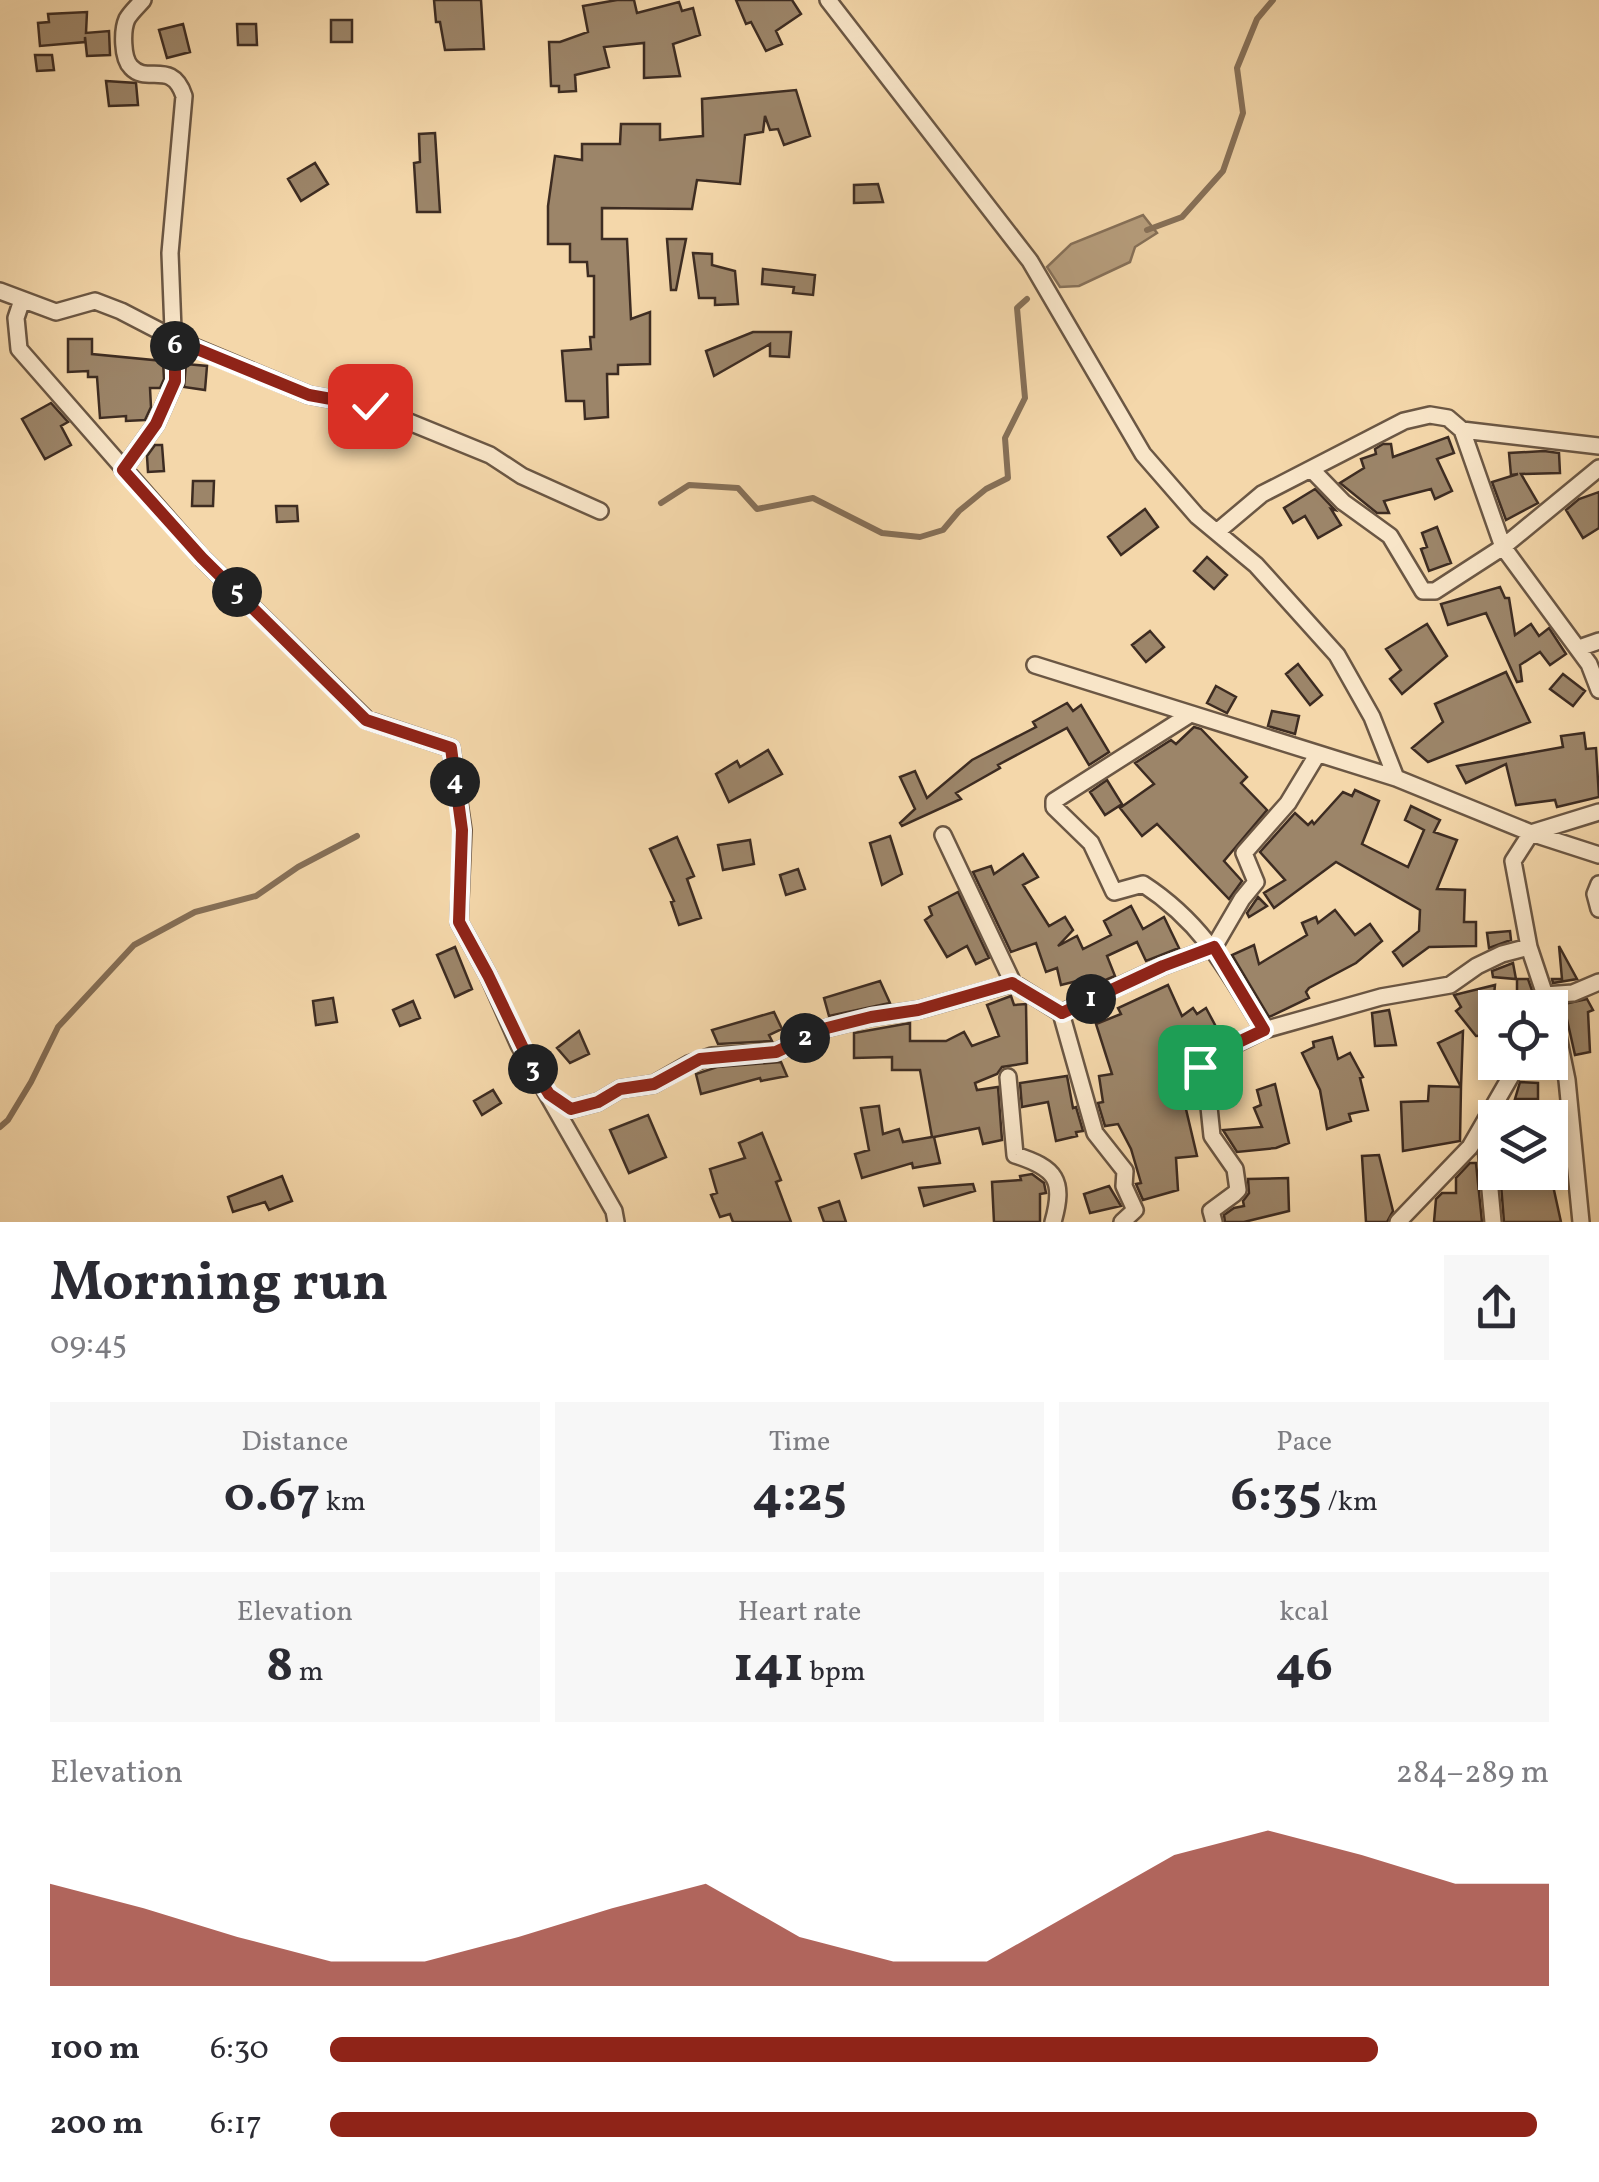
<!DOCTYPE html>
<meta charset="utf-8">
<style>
body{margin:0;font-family:Vollkorn,serif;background:#f7f7f7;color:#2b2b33;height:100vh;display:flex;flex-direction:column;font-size:38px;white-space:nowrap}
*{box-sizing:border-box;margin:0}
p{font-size:32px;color:#7c7c81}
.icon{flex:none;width:55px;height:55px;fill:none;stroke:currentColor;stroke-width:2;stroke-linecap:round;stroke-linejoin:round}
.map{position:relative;height:1222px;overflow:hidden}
.panel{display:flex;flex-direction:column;background:#fff;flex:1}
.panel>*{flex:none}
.tools{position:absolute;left:1478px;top:990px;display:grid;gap:20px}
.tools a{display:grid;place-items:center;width:90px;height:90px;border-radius:0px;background:#fff;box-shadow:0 5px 15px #0003;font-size:50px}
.pin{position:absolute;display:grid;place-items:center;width:85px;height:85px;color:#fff;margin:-42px;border-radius:20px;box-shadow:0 5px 15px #0006}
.km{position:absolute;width:50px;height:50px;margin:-25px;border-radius:50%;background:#222;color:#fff;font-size:28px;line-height:50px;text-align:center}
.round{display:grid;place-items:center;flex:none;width:105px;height:105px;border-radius:0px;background:#f7f7f7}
.overview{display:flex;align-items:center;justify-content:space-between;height:170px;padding:0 50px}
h1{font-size:55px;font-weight:700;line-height:75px}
.figures{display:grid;grid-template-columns:repeat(3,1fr);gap:15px;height:170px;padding:10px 50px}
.figures div{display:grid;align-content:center;border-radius:0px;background:#f7f7f7;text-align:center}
.figures b{font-size:50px;font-weight:700}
.figures small{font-size:28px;font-weight:400}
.figures p{font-size:28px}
.chart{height:280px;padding:20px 50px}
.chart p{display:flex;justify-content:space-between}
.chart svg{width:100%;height:180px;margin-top:10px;fill:#8f2418;opacity:.7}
ul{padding:0 50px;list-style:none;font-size:32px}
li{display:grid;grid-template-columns:160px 120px 1fr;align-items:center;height:75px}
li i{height:25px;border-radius:12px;background:#8f2418}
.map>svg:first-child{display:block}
.water{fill:#b69d7c;stroke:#867058;stroke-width:2.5}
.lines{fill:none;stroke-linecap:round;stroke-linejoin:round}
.stream{stroke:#867058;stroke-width:6}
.building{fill:#9c8569;stroke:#3d2c22;stroke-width:2.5}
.street-casing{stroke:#6b5744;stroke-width:20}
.street{stroke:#f8e5c8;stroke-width:15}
.route-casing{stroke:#fff;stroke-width:20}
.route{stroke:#8f2418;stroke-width:12}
</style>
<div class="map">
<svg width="1599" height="1222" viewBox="0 0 1599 1222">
<rect width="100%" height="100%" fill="#f4d7aa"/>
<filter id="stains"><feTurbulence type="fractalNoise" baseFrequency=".002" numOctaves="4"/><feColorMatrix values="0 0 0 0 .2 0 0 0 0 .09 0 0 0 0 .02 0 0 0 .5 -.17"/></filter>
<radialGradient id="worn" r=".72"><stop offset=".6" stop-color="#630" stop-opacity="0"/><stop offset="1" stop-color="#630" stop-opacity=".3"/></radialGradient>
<path class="water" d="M1143,215L1157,233L1135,247L1130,262L1079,286L1060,287L1047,267L1071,244Z"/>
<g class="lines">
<path class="stream" d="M1147,230L1182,217L1223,171L1243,113L1237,68L1257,19L1273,0
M661,503L689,485L738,488L757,509L813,498L882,533L920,537L943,530L959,511L986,489L1008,478L1005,438L1025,398L1017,308L1027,299
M0,1127L8,1120L31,1082L58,1027L134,945L195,912L256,896L298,867L357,836"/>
</g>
<path class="building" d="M434,0H481L484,49L445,50L440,22H436Z
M617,0H634L637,13L679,2L682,11L693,8L700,35L673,44L680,76L644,78V43L604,47L609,67L575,75L576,91L559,92V86H551L549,42H560L588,32L583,6Z
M736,0H792L801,14L776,31L782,44L766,51L751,22L746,24Z
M87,12L86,33L109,31L110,55L87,56L85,37V42L40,46L38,23L49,22L48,14Z
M331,20H352V42H331Z
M183,24L190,52L167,58L159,30Z
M237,24H256L257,45H238Z
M35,55H52L54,70L37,71Z
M106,81L136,83L138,105L109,106Z
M796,90L810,136L784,145L778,129L770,130L765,116L763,132L745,135L740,184L697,180L692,209L602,208V239H627L631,319L650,312V364L618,365V374H607L608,417L585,419L584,401H566L562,351L591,349L590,337H594V276H588L587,262H570V244H548V206L555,156L582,160V144H620L621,124H660V140L703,136L702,99Z
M435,133L440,212H417L414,163L420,162L419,134Z
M315,163L328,184L301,201L288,179Z
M878,184L883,202L854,203V185Z
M667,239H686L676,290H671Z
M693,253L712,254V265L735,271L738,304L715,305V298H699Z
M763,269L815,275L813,295L793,293L794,287L762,284Z
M753,332H791L789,357L770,356V344L714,376L706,351Z
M68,339H92V354L163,361L164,379L160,388H150L151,407L145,420L126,421V416L100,418L97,377H88V371L68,372Z
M186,364L207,366L205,390L184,387Z
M51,403L68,422L61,426L71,445L45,459L22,419Z
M1448,437L1454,453L1437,459L1452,491L1435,499L1431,489L1384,501L1389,513H1377L1340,483L1364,468L1361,459L1376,454L1375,449L1383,444H1391L1393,457Z
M155,445H162L164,471L148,472L147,456Z
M1544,451L1559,453L1560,473L1521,474L1538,503L1506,520L1492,482L1518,474L1511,475L1509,453Z
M193,481H214L213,506H192Z
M1315,489L1335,510L1331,509L1341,525L1318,538L1305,516L1293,523L1284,508Z
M1599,492V528L1583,538L1566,510L1579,499Z
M276,506H297L298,521L277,522Z
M1145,509L1158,527L1121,555L1108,537Z
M1437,527L1451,563L1429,571L1421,549L1427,547L1422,533Z
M1207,557L1227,575L1214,589L1194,571Z
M1500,587L1505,598H1509L1515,635L1531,624L1539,636L1549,628L1566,654L1550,665L1540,652L1520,665L1522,681L1517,682L1486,613L1448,625L1441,604Z
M1427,624L1447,656L1402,694L1390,679L1401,670L1386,649Z
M1150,631L1164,647L1146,662L1132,645Z
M1298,664L1322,695L1310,705L1286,674Z
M1506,672L1530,722L1428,762L1412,748L1443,722L1435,704Z
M1563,674L1585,691L1573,706L1550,689Z
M1216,686L1236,697L1227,713L1207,703Z
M1067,703L1073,711L1081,705L1109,752L1089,765L1067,728L998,765L1000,768L956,793L961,799L902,826L900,823L915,809L900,777L915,771L927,798L972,760L1036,727L1033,722Z
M1272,711L1299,716L1295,734L1268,726Z
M1194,727L1201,729L1247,777L1241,783L1267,810L1224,861L1242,881L1229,899L1157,824L1142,836L1120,808L1154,784L1135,763L1171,740L1176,744Z
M1584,733L1586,749L1596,748L1599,797L1557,807L1555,800L1516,805L1506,764L1466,783L1457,766L1563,747L1561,736Z
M768,750L782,774L729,802L716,774L737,761L740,767Z
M1107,780L1122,804L1105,815L1090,792Z
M1355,790L1379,801L1362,844L1408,867L1424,830L1405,820L1411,806L1440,820L1434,832L1457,840L1437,889L1465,890L1464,922H1476V946L1429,947L1403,966L1393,952L1419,931L1420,910L1336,862L1274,908L1264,893L1285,880L1260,852L1295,813L1308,825L1312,821L1314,824L1343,792L1352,796Z
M890,836L902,874L882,885L870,843Z
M677,837L694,876L687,879L701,918L679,925L671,902L674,901L650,849Z
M750,840L754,864L723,870L718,845Z
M1023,854L1038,877L1023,885L1049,926L1065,917L1073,930L1058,946L1077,936L1083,949L1111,935L1104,921L1131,906L1143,929L1164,917L1179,948L1146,961L1137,942L1107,956L1115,976L1096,984L1093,977L1061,985L1057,968L1046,972L1036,943L1011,952L973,872L991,866L994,874Z
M798,869L805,889L786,895L780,875Z
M958,892L989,958L976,964L967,946L947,957L925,920L932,915L929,907Z
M1258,897L1267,906L1249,917L1247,913Z
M1335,910L1355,935L1370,924L1382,941L1356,963L1309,988L1306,992L1309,998L1269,1017L1232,955L1254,945L1259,964L1307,935L1302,923L1316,917L1318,923Z
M1510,931L1511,940L1489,948L1487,933Z
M1559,946L1577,979L1553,983L1552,979H1562Z
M455,947L472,989L455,997L437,955Z
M1513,963L1516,979L1493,977L1492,971Z
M1517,979H1528L1534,996L1533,1008H1517Z
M880,981L890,1003L829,1016L824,998Z
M1168,985L1182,1016L1193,1008L1197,1014L1206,1008L1222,1038L1197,1050L1191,1062L1177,1071L1197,1156L1176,1158L1178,1190L1143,1200L1136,1184L1141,1183L1131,1149L1118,1124L1105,1126L1098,1103L1103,1102L1099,1076L1112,1074L1096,1024L1121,1014L1118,1008Z
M1495,985L1490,1035L1476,1036L1456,1011L1461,1007L1454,995Z
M1011,996L1014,1005L1026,1004L1027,1063L1002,1067L997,1074L975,1083L977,1090L998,1087L1002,1140L983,1144L979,1128L934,1137L940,1163L913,1168L912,1163L862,1178L855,1154L869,1150L861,1108L879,1106L883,1134L899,1129L903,1142L932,1137L920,1070H892V1057L854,1058V1033L910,1023V1041H946L964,1032L972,1046L999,1036L987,1005Z
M333,998L337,1022L316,1025L313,1001Z
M1587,999L1593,1010L1588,1012L1590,1052L1575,1055L1566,1015L1560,1018L1554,1013L1555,1006Z
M413,1001L420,1018L400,1026L393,1010Z
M1389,1010L1396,1045L1375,1046L1372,1013Z
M774,1012L782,1029L769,1035L772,1041L718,1044L712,1030Z
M579,1031L589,1054L570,1063L557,1048Z
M1463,1031L1461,1087L1438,1043Z
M1332,1037L1338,1059L1350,1053L1363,1077L1360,1078L1368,1110L1349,1114L1351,1121L1327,1129L1320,1090L1302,1053L1314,1047L1313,1042Z
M781,1062L787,1076L761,1081L760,1078L701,1094L696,1074L717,1067Z
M1067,1076L1073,1108L1076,1107L1083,1131L1076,1132L1077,1136L1056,1141L1048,1102L1022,1107L1020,1083Z
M1520,1082L1538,1083V1099H1515Z
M1275,1084L1289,1143L1276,1148L1237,1152L1223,1130L1262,1127L1254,1108L1261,1105L1257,1090Z
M1429,1086L1461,1087L1460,1141L1403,1151L1401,1102L1428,1101Z
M493,1090L501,1103L482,1115L474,1101Z
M648,1115L666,1157L629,1173L610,1130Z
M762,1133L781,1180L776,1182L791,1222H733L730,1214L720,1217L711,1195L717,1193L710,1169L745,1158L739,1143Z
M1379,1155L1393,1211L1387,1222H1366L1362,1156Z
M1470,1163H1476L1482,1222H1434L1436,1199L1442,1193H1456V1178Z
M1500,1172H1550L1561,1222H1504Z
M1032,1174L1044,1183L1046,1193L1040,1194V1222H994L992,1182L1021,1180L1020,1176Z
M282,1176L292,1201L269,1210L265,1202L233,1212L228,1197Z
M1288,1178L1289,1211L1244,1222H1225L1224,1215L1234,1208L1244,1206L1243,1201L1249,1193L1248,1179Z
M973,1184L975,1191L924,1206L919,1188Z
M1109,1186L1121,1206L1090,1213L1084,1194Z
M839,1201L846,1222H824L819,1208Z"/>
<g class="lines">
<defs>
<path id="street" d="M828,0L1030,261L1143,454L1197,516L1256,565L1337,655L1372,717L1396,778L1531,833L1599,855
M0,291L56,312L95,301L121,311L175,339L309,395L370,406L490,455L522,476L600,511
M22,300L16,318L19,349L202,558L367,720L451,748L463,830L459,922L488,975L519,1045L614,1211L616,1222
M1599,446L1462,430L1503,547L1589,664L1599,690
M123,470L156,424L175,381L170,253L184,96C172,59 147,85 131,67C122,58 122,30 127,19C131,12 138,6 143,0
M1313,471L1343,502L1390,536L1423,591H1435L1503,547L1599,468
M1218,531L1262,494L1404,421L1430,415L1448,418L1462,430
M1579,648L1599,641
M1035,665L1396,778
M1189,715L1054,801V807L1091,843L1114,892L1143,884C1203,923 1228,971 1264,1030
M943,835L1013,983L1061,1013L1095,1133L1125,1171L1124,1186L1135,1210L1122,1222
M1599,884L1595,894L1599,909
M1545,995L1573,993L1599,982
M1544,1008L1545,995L1529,947L1513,861L1531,833L1599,812
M1061,1013L1163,966L1214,947L1242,899L1256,882L1244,853L1288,803L1317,755
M1550,1023L1557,1031L1567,1080L1581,1222
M1008,1077L1015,1155C1056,1168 1065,1180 1053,1222
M552,1097L571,1109L598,1102L620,1089L654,1084L689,1064L712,1056L776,1052L827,1028L871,1017L918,1010L1013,983
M1484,1125L1493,1222
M1214,1222L1211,1211L1234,1194L1238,1190L1235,1169L1212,1136L1209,1107L1199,1078L1203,1060L1264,1030L1381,997L1450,985L1477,966L1502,954L1529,947
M1398,1222L1470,1147L1519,1062"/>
</defs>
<use href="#street" class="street-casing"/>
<use href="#street" class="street"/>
</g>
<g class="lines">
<defs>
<path id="route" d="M370,406L309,395L175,340V381L156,424L123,470L202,558L366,720L451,748L462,830L459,922L488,975L533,1069L549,1094L571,1109L598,1102L620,1089L654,1084L700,1059L776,1052L827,1028L871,1017L918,1010L1012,983L1062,1013L1163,966L1214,947L1264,1030L1211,1055L1200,1067"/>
</defs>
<use href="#route" class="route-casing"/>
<use href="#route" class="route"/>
</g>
<rect width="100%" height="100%" filter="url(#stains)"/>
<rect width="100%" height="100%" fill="url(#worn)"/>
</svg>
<div class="tools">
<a><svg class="icon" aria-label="locate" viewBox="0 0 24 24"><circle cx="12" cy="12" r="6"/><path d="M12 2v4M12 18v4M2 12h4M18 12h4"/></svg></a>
<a><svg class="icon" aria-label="layers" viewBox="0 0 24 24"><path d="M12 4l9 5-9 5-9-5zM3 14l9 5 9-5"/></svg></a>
</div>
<div class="pin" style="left:1200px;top:1067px;background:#1e9e55"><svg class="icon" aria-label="arrive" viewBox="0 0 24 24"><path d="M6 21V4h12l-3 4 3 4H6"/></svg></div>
<div class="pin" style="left:370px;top:406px;background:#d93025"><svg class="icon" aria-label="check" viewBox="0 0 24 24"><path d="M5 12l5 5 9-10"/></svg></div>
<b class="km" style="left:1091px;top:999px">1</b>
<b class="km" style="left:805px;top:1038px">2</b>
<b class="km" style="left:533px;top:1069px">3</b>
<b class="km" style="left:455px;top:782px">4</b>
<b class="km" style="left:237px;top:592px">5</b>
<b class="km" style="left:175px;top:346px">6</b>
</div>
<section class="panel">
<div class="overview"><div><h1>Morning run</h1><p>09:45</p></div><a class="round"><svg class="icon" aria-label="share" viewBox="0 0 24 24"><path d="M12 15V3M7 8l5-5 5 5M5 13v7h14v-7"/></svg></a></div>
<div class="figures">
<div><p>Distance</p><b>0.67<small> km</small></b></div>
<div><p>Time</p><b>4:25</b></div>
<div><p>Pace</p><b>6:35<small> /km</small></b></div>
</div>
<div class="figures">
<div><p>Elevation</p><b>8<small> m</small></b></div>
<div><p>Heart rate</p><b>141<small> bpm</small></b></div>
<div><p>kcal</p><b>46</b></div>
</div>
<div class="chart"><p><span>Elevation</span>284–289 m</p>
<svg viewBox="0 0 160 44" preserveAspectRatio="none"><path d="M0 44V19L10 25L20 32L30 38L40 38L50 32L60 25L70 19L80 32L90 38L100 38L110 25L120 12L130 6L140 12L150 19L160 19V44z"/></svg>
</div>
<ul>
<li><b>100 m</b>6:30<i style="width:86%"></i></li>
<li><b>200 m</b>6:17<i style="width:99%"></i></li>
</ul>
</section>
